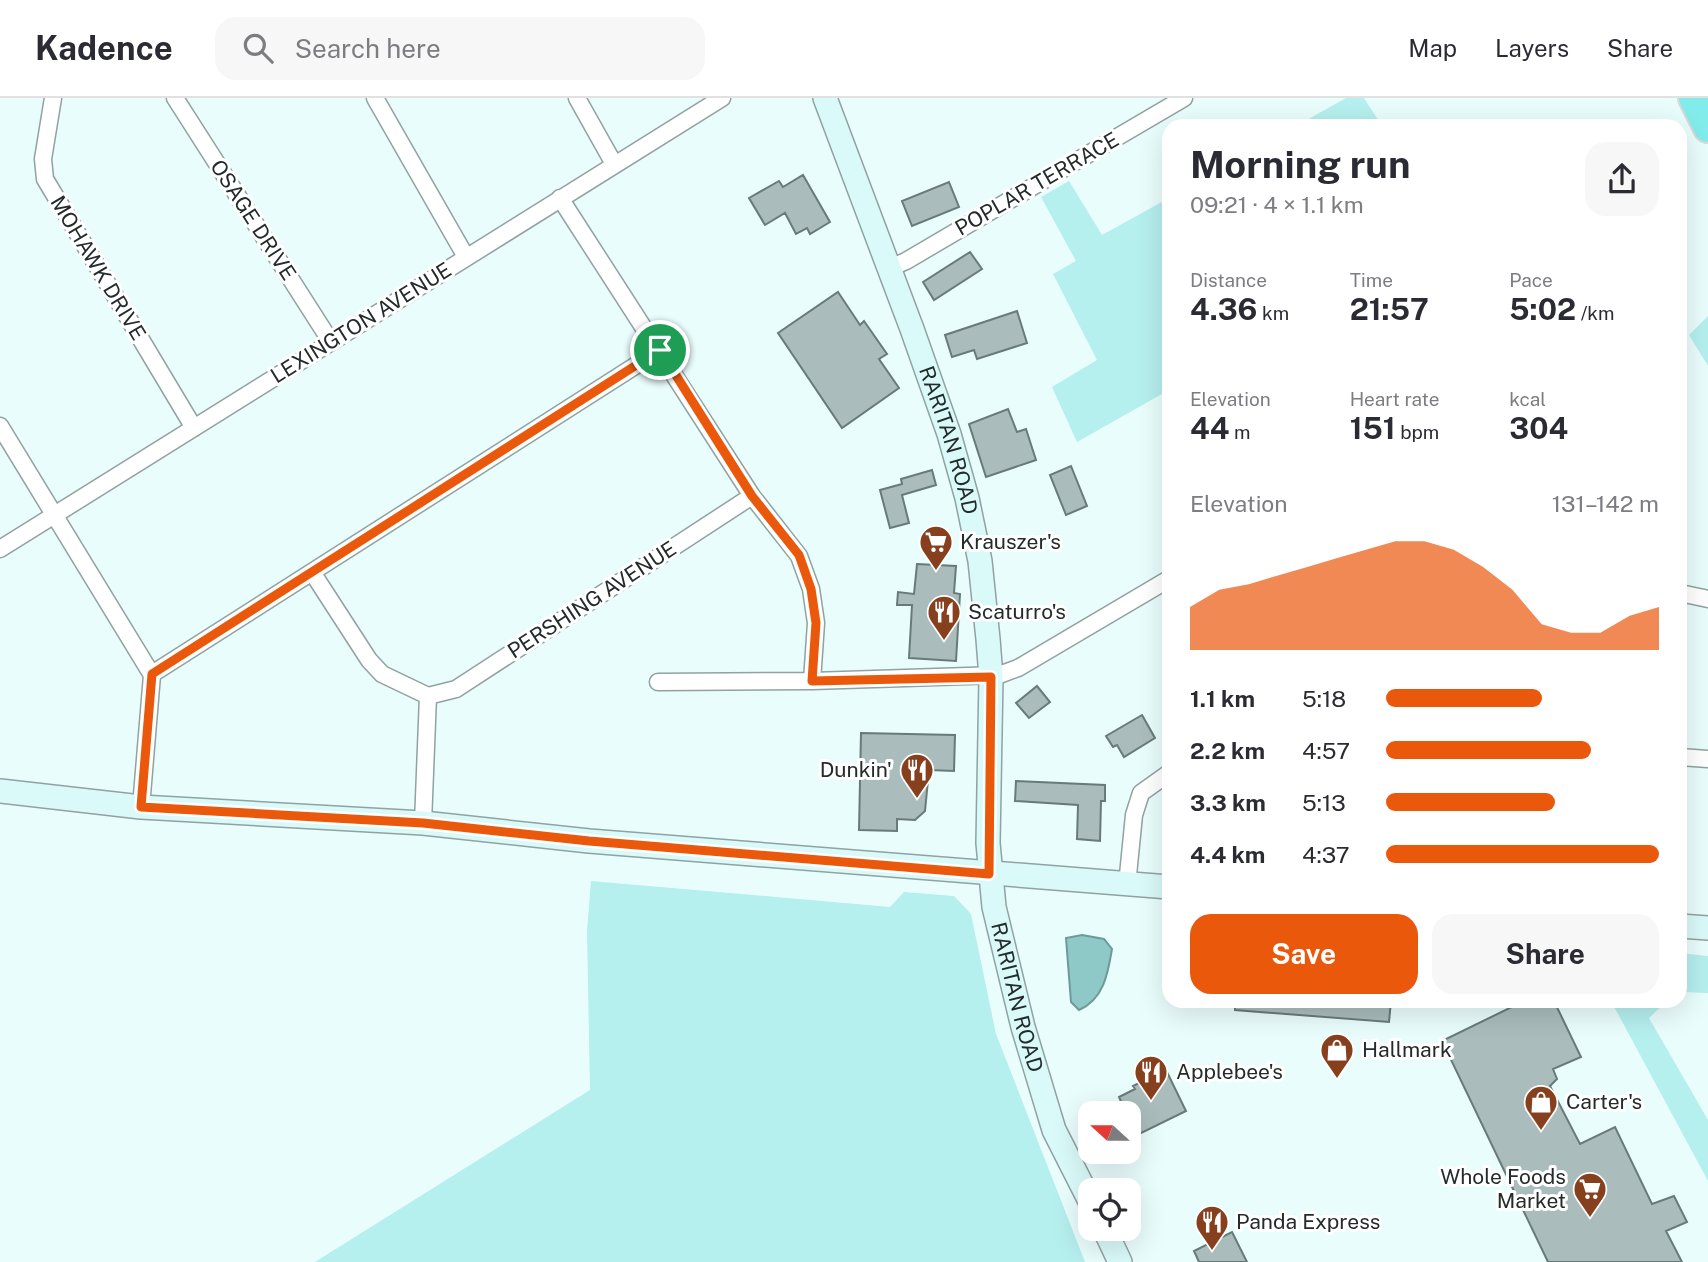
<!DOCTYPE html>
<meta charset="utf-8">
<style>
body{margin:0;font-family:"Public Sans",sans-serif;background:#f7f7f7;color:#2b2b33;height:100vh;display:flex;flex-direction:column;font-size:26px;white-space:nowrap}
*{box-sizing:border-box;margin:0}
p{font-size:23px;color:#7c7c81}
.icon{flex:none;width:38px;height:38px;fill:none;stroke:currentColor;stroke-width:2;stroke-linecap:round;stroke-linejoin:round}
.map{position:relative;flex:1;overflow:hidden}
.details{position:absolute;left:1162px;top:21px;width:525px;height:889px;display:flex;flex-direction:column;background:#fff;border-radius:21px;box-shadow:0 7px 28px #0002}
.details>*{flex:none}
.needle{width:46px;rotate:291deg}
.tools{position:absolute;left:1078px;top:1003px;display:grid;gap:14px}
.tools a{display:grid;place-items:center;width:63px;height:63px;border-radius:14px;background:#fff;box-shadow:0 7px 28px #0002;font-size:35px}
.pin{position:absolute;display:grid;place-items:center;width:60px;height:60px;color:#fff;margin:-30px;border:4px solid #fff;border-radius:50%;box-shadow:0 2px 7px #0007}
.round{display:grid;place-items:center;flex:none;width:74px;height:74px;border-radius:21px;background:#f7f7f7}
.head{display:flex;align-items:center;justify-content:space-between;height:119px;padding:0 28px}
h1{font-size:38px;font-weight:700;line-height:52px}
.figures{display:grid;grid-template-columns:repeat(3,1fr);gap:10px;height:119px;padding:7px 28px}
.figures div{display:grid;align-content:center}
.figures b{font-size:30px;font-weight:700}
.figures small{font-size:19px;font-weight:400}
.figures p{font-size:19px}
.chart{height:196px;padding:14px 28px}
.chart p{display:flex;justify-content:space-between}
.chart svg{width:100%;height:126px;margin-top:7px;fill:#ea580c;opacity:.7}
.button{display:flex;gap:14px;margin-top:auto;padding:14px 28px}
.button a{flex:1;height:80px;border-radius:21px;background:#ea580c;color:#fff;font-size:28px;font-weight:700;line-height:80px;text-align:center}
.button a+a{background:#f7f7f7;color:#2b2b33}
ul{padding:0 28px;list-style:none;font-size:23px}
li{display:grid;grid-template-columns:112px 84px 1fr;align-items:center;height:52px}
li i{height:18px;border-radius:9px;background:#ea580c}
header{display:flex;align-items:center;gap:42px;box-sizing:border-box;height:98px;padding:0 35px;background:#fff;border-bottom:2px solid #e1e1e2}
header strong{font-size:33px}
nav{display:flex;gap:38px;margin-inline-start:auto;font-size:24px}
.search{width:490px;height:63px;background:#f7f7f7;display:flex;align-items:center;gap:18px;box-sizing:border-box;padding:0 24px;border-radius:21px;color:#7c7c81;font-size:26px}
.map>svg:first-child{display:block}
.green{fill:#b5efee}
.water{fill:#8ec9c8;stroke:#6e9a99;stroke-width:2}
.building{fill:#aabcbc;stroke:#687a79;stroke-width:2}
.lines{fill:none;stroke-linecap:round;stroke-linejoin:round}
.street-casing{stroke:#90a2a1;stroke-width:19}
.secondary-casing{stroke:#90a2a1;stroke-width:26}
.highway-casing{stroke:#d8d9d9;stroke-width:32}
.street{stroke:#fff;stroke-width:16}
.secondary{stroke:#daf9f9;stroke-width:23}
.highway{stroke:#82ecea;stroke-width:28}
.route-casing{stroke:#fff;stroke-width:14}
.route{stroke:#ea580c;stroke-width:9}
.labels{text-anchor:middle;stroke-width:6;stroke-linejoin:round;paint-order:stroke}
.street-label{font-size:21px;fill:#242b2b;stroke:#fff}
.poi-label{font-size:21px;fill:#242b2b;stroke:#fff;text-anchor:start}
</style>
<header>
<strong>Kadence</strong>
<div class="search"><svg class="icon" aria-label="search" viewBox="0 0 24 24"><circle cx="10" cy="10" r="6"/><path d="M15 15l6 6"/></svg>Search here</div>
<nav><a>Map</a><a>Layers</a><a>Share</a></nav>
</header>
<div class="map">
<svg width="1708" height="1164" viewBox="0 0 1708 1164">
<rect width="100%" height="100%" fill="#e9fdfc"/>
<path class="green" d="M1346,0H1364L1382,28H1296Z
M1069,83L1102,137L1169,100V292L1077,344L1052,289L1097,262L1053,176L1076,163L1041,99Z
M1708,218V268L1689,237Z
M591,783L890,809L904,794L954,798L971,816L996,936L1085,1164H315L590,992L587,833Z
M1680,855L1708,858V895L1680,894Z
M1611,903H1667L1649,920L1708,1022V1083Z"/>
<path class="water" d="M1082,837L1104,841L1112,851C1108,875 1104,901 1079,912L1071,904L1066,840Z"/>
<path class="building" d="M803,77L830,124L810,136L807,130L796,136L785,115L765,127L749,100L779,83L783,89Z
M949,84L959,109L912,128L902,103Z
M970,154L982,171L934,202L923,184Z
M838,194L860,227L864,223L887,256L879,261L899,290L842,330L778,235Z
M1017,213L1027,245L977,261L974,252L952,259L945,237Z
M1008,311L1017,334L1026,331L1036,362L986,379L969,326Z
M1071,368L1087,408L1066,417L1050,377Z
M932,372L936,387L902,397L909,425L890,430L880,392L902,386L901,381Z
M917,466L956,468L954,495L960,496L956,563L909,560L912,507H897L898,494L914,496Z
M1037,588L1050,604L1029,620L1016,605Z
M1142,617L1155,640L1124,659L1117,647L1113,649L1106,638Z
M861,635L955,637L954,673L929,672L925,713L915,722L897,721V733L859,732Z
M1016,683L1105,687V703H1101L1100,743L1077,741L1078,707L1015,703Z
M1235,903H1391L1389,924L1235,912Z
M1524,903H1554L1581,959L1553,971L1557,981L1550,988L1580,1046L1615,1029L1652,1106L1674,1098L1687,1124L1666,1133L1682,1164H1548L1442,943Z
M1166,972L1186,1013L1129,1041V1015H1126L1119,999L1135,991L1133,988Z
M1232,1134L1247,1164H1199L1194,1153Z"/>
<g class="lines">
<defs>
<path id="street" d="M53,0L43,61L45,81L194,330
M175,0L331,244
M375,0L466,159
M577,0L614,66
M560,100L752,398L799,458L811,491L816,525L812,583
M890,170L906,163L1184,0
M0,328L152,577L141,709
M0,451L722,0
M312,474L369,562L382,576L428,598
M1680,495L1708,501
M152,576L660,252
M658,584L812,583L999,577L1018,570L1169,481
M428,598L456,591L752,398
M1680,659L1708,661
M423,725L428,598
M1127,787L1134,717L1141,695L1169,675"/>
<g id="secondary">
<path id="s1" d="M825,0L912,231L949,336L967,400L980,463L988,541L991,579L988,745L994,809L1023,929L1054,1032L1090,1103"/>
<path d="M0,693L141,709L423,725L589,743L1169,789"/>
<path d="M1680,828L1708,830"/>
<path d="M1104,1130L1120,1164"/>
</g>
<path id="highway" d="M1693,0L1708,30"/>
</defs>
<use href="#street" class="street-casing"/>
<use href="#secondary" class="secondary-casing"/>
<use href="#highway" class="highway-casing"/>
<use href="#street" class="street"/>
<use href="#secondary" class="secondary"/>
<use href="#highway" class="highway"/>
</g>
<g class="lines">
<defs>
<path id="route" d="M660,252L752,398L799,457L811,491L816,525L812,583L991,579L989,776L589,743L423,725L141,709L152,576Z"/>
</defs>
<use href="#route" class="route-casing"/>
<use href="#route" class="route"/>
</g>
<defs>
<symbol id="supermarket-pin" viewBox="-11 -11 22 30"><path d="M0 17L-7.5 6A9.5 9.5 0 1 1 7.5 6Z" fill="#87401e" stroke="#fff"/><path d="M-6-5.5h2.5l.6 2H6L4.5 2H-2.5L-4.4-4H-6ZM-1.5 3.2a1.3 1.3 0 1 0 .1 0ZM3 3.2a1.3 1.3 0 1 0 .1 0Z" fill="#fff"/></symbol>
<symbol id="restaurant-pin" viewBox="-11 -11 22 30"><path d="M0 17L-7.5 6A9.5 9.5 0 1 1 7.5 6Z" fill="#87401e" stroke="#fff"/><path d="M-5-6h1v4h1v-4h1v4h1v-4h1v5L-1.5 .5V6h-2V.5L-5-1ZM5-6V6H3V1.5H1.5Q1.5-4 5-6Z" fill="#fff"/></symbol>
<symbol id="shop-pin" viewBox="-11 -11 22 30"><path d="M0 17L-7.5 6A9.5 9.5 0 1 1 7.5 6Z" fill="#87401e" stroke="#fff"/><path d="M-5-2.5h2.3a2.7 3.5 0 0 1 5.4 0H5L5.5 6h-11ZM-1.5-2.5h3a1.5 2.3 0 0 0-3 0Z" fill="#fff"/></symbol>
</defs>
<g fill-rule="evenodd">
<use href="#supermarket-pin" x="917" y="425" width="38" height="52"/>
<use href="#restaurant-pin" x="925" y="495" width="38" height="52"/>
<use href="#restaurant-pin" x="898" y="653" width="38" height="52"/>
<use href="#shop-pin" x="1318" y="933" width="38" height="52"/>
<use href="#restaurant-pin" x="1132" y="955" width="38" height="52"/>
<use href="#shop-pin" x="1522" y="985" width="38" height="52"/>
<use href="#supermarket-pin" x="1571" y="1072" width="38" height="52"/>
<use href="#restaurant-pin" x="1193" y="1105" width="38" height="52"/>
</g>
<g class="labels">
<g class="street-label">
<text transform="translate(1037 86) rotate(-30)" y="7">POPLAR TERRACE</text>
<text transform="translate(253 122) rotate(57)" y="7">OSAGE DRIVE</text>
<text transform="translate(98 170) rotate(59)" y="7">MOHAWK DRIVE</text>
<text transform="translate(361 225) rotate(-32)" y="7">LEXINGTON AVENUE</text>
<text dy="7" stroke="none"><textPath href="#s1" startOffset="364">RARITAN ROAD</textPath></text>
<text transform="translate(592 502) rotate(-33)" y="7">PERSHING AVENUE</text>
<text dy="7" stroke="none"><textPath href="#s1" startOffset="929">RARITAN ROAD</textPath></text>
</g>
<g class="poi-label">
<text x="960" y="451">Krauszer's</text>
<text x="968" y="521">Scaturro's</text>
<text x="892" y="679" text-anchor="end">Dunkin'</text>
<text x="1362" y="959">Hallmark</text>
<text x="1176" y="981">Applebee's</text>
<text x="1566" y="1011">Carter's</text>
<text x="1566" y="1086" text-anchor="end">Whole Foods<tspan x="1566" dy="24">Market</tspan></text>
<text x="1236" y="1131">Panda Express</text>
</g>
</g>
</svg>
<div class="tools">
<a><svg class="needle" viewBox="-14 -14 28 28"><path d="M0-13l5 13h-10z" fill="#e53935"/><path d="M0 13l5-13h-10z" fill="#7c7c81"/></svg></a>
<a><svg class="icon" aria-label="locate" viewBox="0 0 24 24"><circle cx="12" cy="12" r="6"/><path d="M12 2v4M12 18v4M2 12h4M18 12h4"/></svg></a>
</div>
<div class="pin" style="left:660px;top:252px;background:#1e9e55"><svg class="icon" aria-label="arrive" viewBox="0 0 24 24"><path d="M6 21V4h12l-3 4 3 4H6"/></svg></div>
<section class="details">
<div class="head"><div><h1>Morning run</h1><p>09:21 · 4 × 1.1 km</p></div><a class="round"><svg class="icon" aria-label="share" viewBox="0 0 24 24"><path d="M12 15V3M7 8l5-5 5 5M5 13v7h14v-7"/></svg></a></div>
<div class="figures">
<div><p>Distance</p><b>4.36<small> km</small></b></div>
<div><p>Time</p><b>21:57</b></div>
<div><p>Pace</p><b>5:02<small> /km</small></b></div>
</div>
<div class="figures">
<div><p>Elevation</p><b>44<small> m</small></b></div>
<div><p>Heart rate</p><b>151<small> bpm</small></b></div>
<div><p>kcal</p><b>304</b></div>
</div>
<div class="chart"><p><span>Elevation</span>131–142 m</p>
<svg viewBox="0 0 160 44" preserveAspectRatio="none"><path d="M0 44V29L10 23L20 21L30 18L40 15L50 12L60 9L70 6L80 6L90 9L100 15L110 23L120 35L130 38L140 38L150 32L160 29V44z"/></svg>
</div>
<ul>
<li><b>1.1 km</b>5:18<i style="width:57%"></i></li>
<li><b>2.2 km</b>4:57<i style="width:75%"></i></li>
<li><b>3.3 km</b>5:13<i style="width:62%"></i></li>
<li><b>4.4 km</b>4:37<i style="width:100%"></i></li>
</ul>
<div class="button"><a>Save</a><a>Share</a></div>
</section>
</div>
